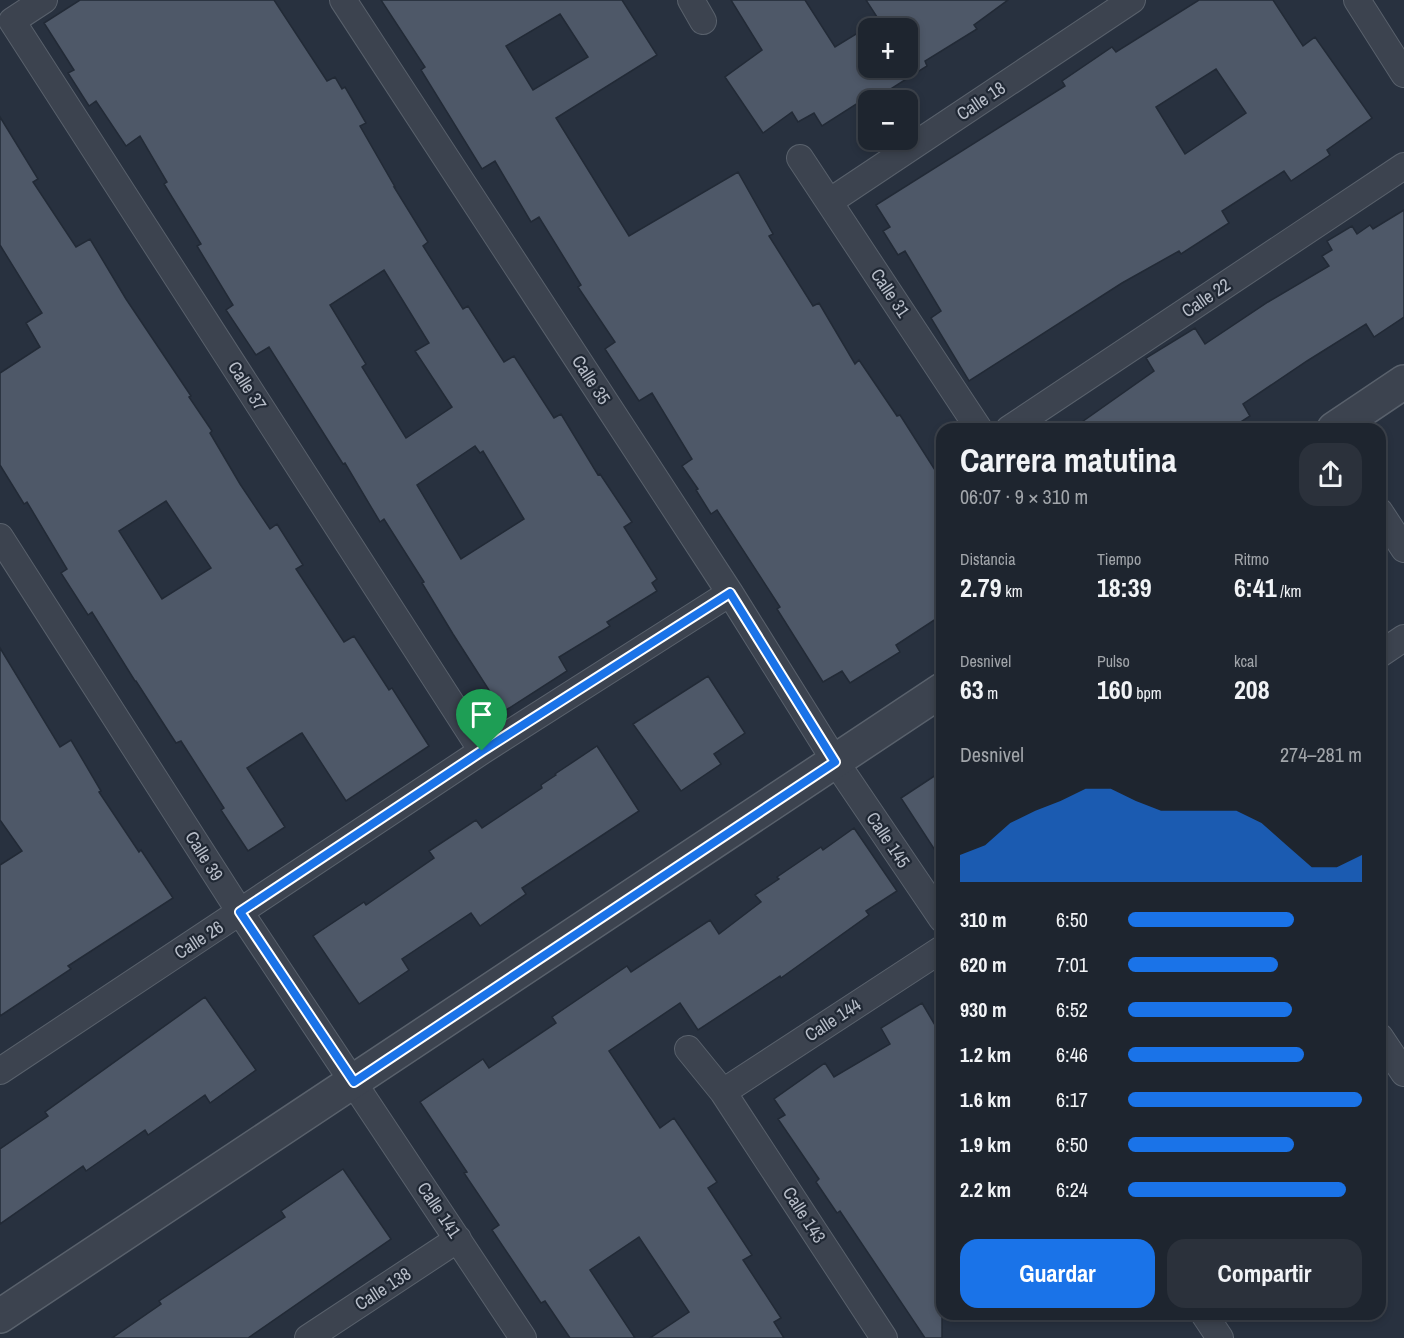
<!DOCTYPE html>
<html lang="es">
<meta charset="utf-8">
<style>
body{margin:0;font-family:"Archivo Narrow",sans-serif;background:#2b313b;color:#f1f3f6;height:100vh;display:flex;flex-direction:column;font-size:22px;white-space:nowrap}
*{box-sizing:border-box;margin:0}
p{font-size:20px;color:#a1a5aa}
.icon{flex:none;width:33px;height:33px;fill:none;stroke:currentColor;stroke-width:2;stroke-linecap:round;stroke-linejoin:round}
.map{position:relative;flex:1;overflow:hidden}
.drawer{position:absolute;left:936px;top:423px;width:450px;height:897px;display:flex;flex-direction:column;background:#1e252f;border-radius:18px;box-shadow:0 3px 9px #0003,0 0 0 2px #3c424b}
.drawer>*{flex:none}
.fabs{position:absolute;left:858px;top:18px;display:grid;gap:12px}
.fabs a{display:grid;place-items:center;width:60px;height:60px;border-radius:12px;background:#1e252f;box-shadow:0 3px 9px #0003,0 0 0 2px #3c424b;font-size:30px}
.pin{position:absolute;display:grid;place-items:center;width:51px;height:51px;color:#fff;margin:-62px -26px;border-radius:50% 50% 50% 0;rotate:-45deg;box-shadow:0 0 6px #0007}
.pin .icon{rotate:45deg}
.round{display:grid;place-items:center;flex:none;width:63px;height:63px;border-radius:18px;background:#2b313b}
.overview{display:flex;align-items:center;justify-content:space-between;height:102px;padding:0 24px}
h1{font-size:33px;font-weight:700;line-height:45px}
.metrics{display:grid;grid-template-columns:repeat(3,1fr);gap:9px;height:102px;padding:6px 24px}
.metrics div{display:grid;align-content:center}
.metrics b{font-size:26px;font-weight:700}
.metrics small{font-size:16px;font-weight:400}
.metrics p{font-size:16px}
.chart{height:168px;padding:12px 24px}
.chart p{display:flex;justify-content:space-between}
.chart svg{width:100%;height:108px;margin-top:6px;fill:#1a73e8;opacity:.7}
.action{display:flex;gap:12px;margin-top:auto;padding:12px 24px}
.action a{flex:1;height:69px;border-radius:18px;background:#1a73e8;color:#fff;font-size:24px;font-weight:700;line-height:69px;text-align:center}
.action a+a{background:#2b313b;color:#f1f3f6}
ul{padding:0 24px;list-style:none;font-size:20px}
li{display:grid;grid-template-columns:96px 72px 1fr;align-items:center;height:45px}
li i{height:15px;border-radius:8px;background:#1a73e8}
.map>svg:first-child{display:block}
.building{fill:#4e5868;stroke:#222a36;stroke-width:1.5;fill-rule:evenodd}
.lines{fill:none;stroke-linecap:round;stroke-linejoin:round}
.minor-casing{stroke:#59616c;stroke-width:28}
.tertiary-casing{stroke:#59616c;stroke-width:36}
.minor{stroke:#3c434f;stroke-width:26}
.tertiary{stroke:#3c434f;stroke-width:33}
.route-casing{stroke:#fff;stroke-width:12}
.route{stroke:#1a73e8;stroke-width:8}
.labels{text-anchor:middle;stroke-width:4.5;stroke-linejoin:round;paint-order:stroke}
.street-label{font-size:18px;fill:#b8bec9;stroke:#202834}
</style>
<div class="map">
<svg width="1404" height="1338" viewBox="0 0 1404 1338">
<rect width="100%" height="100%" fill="#28313f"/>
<path class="building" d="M80,0H274L327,81L335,77L342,89L345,87L366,123L360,126L395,187H394L428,242L423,246L463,309L468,306L504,362L514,356L554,418L561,414L598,475L600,474L632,522L624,527L657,579L652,583L657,591L607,622L610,626L559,657L567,671L503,712L453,634L422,583L424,582L384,519L380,522L345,463L343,464L269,347L256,355L226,310L233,305L197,246L201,244L164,184L167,182L140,136L126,146L96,101L89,106L68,73L74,70L44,23ZM384,270L429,343L415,351L452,407L406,438L362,367L366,364L330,305ZM475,446L480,453L483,451L524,519L461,559L417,485Z
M381,0H622L657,55L556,118L629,236L738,172L773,234L769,236L813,306L819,303L855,364L859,360L897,416L900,415L942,481V615L896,645L900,652L850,683L842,671L823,682L777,609L780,607L717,510L711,514L696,490L698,489L682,466L692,459L652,393L639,401L605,349L615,342L578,287L581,285L539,217L531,222L495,161L482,169L421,70L425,67ZM560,14L588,57L533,90L506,46Z
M731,0H805L835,47L879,20L866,0H1008L974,25L977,29L925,61L927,66L875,99L872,94L822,126L814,113L798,122L792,112L763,133L725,77L762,50ZM868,28H908V68H868Z
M1199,0H1273L1303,46L1315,37L1372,118L1327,150L1330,155L1291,181L1284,171L1222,211L1229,223L1181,254L1179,251L1122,283L969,381L931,318L941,311L905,251L898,255L883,231L890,227L876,205L1065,86L1062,81L1112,47L1116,52ZM1216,69L1246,113L1185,154L1156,107Z
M0,117L38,179L33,182L76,247L90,239L126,299L191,396L189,397L212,431L210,433L240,484L270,529L277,524L303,565L296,569L344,642L354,636L389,690L392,688L429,746L346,801L302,733L300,734L247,768L285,827L248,851L221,810L224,808L181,741L176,743L136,681H135L92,612L88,615L61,573L67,569L27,502L24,504L0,465V373L40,347L26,323L42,313L0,245ZM166,501L211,568L162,599L119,531Z
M1404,210V317L1374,337L1366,324L1307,361L1243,404L1250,416L1230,429H1072L1154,371L1146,358L1195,328L1205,344L1268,302L1329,266L1322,256L1332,250L1327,241L1352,226L1357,234L1370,225L1373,229Z
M0,648L60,747L71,740L101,791L99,792L139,852L141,850L173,898L68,966L71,969L0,1016V865L22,851L0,820Z
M708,676L745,733L714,754L721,764L681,791L633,724Z
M597,746L639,811L522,888L526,894L480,926L471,913L402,959L409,970L359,1004L313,936L364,902L366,905L434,858L429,851L476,820L482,828L542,788L541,785L556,775L555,774Z
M942,771V861L901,798Z
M854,828L897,891L866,911L869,915L781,978L780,976L698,1030L680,1003L609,1051L660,1128L674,1118L717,1182L708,1188L752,1255L743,1260L781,1318L774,1322L784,1338H650L689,1312L639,1237L590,1270L635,1338H570L545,1301L541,1303L492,1230L499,1225L464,1173L467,1172L420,1102L483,1059L489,1068L556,1023L552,1017L627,966L631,972L710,920L719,934L761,902L755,895L779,879L777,877L821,847L823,850Z
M205,997L256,1070L210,1103L205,1095L148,1135L145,1130L86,1171L83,1166L0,1224V1149L48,1116L45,1112Z
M922,1003L942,1037V1338H925L840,1211L837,1213L816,1182L819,1179L778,1119L785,1115L774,1099L825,1063L834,1077L890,1044L881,1028Z
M343,1169L391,1239L248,1338H112L161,1304L159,1301L285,1217L281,1211Z"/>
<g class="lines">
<defs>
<path id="minor" d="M44,0L12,21L482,751
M343,0L730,593L835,761L942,919
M691,0L703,21
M1357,0L1404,74
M800,158L979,429
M829,202L1132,0
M1009,429L1404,166
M1380,512L1404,549
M0,537L240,912L523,1338
M1380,654L1404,638
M1380,1037L1404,1073
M688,1049L723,1092L884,1338
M0,1071L482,751L730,593
M723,1092L942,949
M1204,1314L1220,1338
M308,1338L458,1239"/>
<path id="tertiary" d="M1334,429L1404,382
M0,1316L942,690"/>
</defs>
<use href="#minor" class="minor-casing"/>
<use href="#tertiary" class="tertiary-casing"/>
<use href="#minor" class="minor"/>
<use href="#tertiary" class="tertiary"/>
</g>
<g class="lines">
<defs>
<path id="route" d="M730,593L835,762L354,1082L240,912L482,751Z"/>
</defs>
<use href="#route" class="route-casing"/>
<use href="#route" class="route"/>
</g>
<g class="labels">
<g class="street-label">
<text transform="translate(981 101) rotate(-34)" y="6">Calle 18</text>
<text transform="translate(890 293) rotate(56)" y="6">Calle 31</text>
<text transform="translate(1206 298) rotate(-34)" y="6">Calle 22</text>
<text transform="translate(591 380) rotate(57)" y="6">Calle 35</text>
<text transform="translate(247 386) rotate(57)" y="6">Calle 37</text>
<text transform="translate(888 840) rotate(56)" y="6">Calle 145</text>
<text transform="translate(204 856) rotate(58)" y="6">Calle 39</text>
<text transform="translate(199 940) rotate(-33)" y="6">Calle 26</text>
<text transform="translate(833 1020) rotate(-33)" y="6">Calle 144</text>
<text transform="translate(439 1210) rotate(56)" y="6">Calle 141</text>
<text transform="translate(804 1215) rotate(57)" y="6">Calle 143</text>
<text transform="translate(383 1289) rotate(-33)" y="6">Calle 138</text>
</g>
</g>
</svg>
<div class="fabs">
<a>+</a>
<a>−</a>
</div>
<div class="pin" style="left:482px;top:751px;background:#1e9e55"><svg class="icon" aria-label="arrive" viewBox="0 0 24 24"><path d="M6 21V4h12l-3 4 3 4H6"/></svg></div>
<section class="drawer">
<div class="overview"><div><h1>Carrera matutina</h1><p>06:07 · 9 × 310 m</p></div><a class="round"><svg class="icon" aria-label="share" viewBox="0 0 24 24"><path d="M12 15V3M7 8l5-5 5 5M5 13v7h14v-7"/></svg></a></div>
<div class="metrics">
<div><p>Distancia</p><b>2.79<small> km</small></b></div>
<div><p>Tiempo</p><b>18:39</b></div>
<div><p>Ritmo</p><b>6:41<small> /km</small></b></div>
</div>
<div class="metrics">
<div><p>Desnivel</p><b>63<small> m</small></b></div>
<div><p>Pulso</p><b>160<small> bpm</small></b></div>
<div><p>kcal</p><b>208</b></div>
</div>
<div class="chart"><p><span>Desnivel</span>274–281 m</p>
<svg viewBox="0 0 160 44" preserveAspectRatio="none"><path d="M0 44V33L10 29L20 20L30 15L40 11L50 6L60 6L70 11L80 15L90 15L100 15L110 15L120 20L130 29L140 38L150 38L160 33V44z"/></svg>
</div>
<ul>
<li><b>310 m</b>6:50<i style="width:71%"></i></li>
<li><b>620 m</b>7:01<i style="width:64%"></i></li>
<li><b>930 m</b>6:52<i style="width:70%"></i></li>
<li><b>1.2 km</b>6:46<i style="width:75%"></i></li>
<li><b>1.6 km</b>6:17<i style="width:100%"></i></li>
<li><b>1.9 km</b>6:50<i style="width:71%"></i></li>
<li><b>2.2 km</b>6:24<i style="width:93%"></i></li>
</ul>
<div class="action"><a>Guardar</a><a>Compartir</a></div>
</section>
</div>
